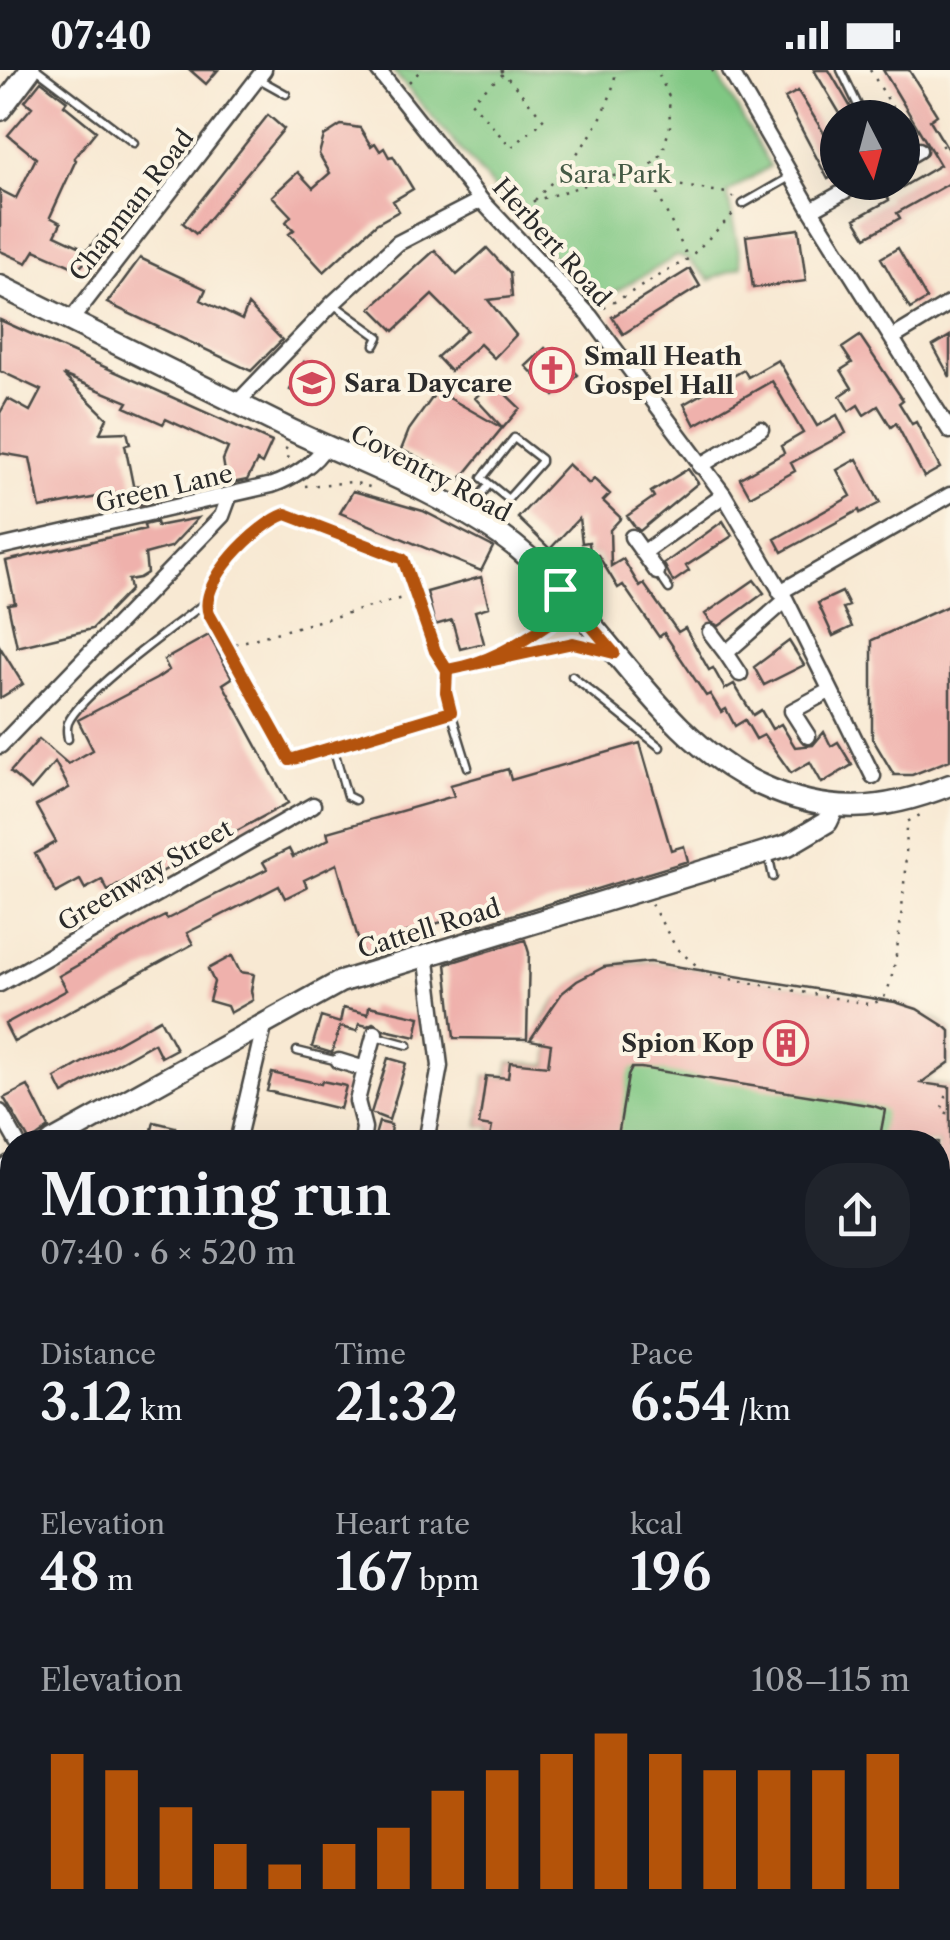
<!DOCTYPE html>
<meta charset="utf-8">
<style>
body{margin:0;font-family:"Libre Caslon Text",serif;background:#20242c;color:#f1f3f6;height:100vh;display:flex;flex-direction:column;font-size:38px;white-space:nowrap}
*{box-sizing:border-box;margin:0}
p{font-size:32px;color:#9ea1a6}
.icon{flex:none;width:55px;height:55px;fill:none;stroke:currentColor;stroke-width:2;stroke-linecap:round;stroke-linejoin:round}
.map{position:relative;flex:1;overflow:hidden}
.drawer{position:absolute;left:0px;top:1060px;width:950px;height:810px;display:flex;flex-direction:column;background:#171b24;border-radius:40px 40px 0 0;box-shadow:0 10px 40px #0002}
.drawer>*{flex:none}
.needle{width:65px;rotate:174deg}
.tools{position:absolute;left:820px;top:30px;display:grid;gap:20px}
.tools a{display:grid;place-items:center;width:100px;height:100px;border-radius:50%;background:#171b24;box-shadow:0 10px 40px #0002;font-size:50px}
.pin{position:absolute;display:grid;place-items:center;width:85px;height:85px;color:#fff;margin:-42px;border-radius:20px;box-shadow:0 5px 15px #0006}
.round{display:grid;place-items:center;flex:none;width:105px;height:105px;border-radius:40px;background:#20242c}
.summary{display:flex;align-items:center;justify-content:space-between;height:170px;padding:0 40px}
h1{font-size:55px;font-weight:600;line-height:75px}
.figures{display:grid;grid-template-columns:repeat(3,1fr);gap:15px;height:170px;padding:10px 40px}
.figures div{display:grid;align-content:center}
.figures b{font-size:50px;font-weight:600}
.figures small{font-size:28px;font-weight:400}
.figures p{font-size:28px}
.chart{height:280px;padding:20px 40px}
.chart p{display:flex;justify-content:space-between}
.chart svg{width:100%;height:180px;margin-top:10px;stroke:#b45309;stroke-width:6}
.status{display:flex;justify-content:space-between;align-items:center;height:70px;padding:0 50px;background:#171b24;direction:ltr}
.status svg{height:28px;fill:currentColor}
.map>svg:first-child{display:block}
.green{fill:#80c783;stroke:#567957;stroke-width:2.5}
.building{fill:#efb1ac}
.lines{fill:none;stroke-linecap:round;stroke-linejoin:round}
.lane-casing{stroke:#4a4844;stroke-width:11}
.street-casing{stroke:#4a4844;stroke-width:19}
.secondary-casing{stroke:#4a4844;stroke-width:25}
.path{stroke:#4a4844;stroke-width:2.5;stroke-dasharray:2.5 8;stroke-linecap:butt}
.lane{stroke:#fff;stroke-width:6}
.street{stroke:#fff;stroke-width:14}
.secondary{stroke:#fff;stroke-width:20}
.rail{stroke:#2b2b2b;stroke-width:5;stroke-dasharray:15 8;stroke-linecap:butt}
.street-bridge-casing{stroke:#4a4844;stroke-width:19;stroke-linecap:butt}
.street-bridge{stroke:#fff;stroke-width:14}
.route-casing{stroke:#fff;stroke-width:20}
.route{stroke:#b45309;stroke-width:12}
.labels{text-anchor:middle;stroke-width:8;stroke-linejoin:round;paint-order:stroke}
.park-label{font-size:25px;fill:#445a45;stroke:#fcf5e5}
.street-label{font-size:25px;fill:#2b2b2b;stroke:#fcf5e5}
.poi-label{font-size:25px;font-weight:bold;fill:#2b2b2b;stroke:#fcf5e5;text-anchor:start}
</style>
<div class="status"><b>07:40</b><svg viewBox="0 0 49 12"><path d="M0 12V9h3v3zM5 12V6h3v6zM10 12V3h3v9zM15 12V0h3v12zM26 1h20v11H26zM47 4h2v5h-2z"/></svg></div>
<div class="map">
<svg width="950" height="1870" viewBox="0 0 950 1870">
<rect width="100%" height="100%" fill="#fcf5e5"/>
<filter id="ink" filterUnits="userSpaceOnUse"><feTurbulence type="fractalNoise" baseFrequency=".01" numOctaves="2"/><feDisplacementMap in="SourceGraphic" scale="20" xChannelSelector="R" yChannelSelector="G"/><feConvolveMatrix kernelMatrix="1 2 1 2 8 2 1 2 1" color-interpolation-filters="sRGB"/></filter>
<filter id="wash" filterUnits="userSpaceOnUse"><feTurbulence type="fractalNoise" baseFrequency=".0048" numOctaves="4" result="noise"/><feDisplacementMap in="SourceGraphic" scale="40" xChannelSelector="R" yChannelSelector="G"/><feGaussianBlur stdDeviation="2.25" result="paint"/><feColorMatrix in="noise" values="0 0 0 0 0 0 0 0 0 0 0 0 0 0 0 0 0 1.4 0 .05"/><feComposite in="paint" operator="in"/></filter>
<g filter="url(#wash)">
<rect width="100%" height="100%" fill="#f8e9d3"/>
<path class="green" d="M392,0H715L770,96L727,123L742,196L710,210L688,189L677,186L594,234Z
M650,892L905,935L938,950L950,961V992L923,1012L950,1017V1113L938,1185V1072H489L492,1057L479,1055L486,1006L507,1008L510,992L548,995L551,974L540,957C562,913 600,891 650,892Z"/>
<g id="blocks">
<path class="building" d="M190,0H218L206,14Z
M814,0H829L853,41L842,47Z
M883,0H909L937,45L930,50L950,83V113L897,143L900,148L866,167L855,149L889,130L887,126L940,95Z
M41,11L67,31L64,35L96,61L74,88L76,90L50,147L61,153L55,165L87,180L99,166L110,176L94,195L87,190L78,199L35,180L27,193L0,181V120L16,128L36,88L8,65L32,37L25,31Z
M798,21L838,86V104L828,109L785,28Z
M268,45L284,59L196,164L183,153Z
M341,55L360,58L371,76L375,73L380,81L384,78L389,87L393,86L413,119L393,131L399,141L376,154L324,202L289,164L294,160L286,152L291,146L272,126L298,102L313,118L330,103L319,84L324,66Z
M799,159L806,211L753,218L746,166Z
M487,178L510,203L512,227L488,230L516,265L494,288L480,274L450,301L437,287L467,260L432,225L394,261L371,238L435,180L457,205Z
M898,178L927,229L910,239L881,188Z
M140,188L206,219L201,230L242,250L248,235L282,270L251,301L107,233Z
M690,199L700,216L623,264L612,247Z
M0,250L272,372L262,394L257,391L247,410L227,414L223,390L228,378L166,349L163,354L125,337L128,332L63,305L107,348L100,363L127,362L130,374L125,375L134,420L40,438L30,388L0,383V343L8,329L30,341L41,320L0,301Z
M860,266L903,330L899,333L912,354L916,352L940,398L924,407L896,353L891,357L878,336L864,345L858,335L849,341L840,326L852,318L841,300L852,293L842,278Z
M950,266V307L933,276Z
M545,278L558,291L562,288L578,305L554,326L526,296Z
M778,290L817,356L837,345L846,363L791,393L795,401L750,426L740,408L784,383L781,376L803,363L772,311L695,355L684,334L744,300L748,307Z
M304,292L333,306L319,334L290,320Z
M492,311L520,338L503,358L475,328Z
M437,321L502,358L459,411L433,394L401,380L409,360Z
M857,389L880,433L860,443L859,440L782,482L775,469L851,426L837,400Z
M568,394L589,414L594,409L610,424L603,431L621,448L610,460L611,496L623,489L640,517L644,514L678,562L685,558L709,600L713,598L725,619L734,614L753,645L761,640L772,659L781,654L795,677L813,675L824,662L831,676L838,672L852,695L822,713L810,692L791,703L764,665L756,669L745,650L735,656L726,639L721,642L710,624L706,626L664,563L659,567L623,515L618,518L598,485H590L589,472L582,473L579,448L550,479L518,448Z
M688,399L698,413L640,461L635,457L627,446L654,427L651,422Z
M149,414L152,431L140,434L136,416Z
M353,421L423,441L493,477L481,501L340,443Z
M198,448L171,477L145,484L147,503L139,508L128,510L130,520L92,559L17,577L8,534L15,533L6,491L145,459L144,455L156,452L157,456Z
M723,451L732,466L686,496L689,501L673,512L664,494Z
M481,507L489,537L475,541L484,573L460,579L452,550L435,555L427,522Z
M754,510L764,523L719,556L711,552L705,544Z
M842,522L849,536L843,538L852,557L833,566L818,533Z
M950,535V690L912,705H894L872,668V570Z
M209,565L232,608L223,614L288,733L130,819L125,811L108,821L102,810L85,819L80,810L56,823L35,784L56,772L36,736L69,718L55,692L31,720L10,702L39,669L68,694L93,680L78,650L156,609L169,600L164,590Z
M789,571L804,595L764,615L754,597Z
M0,577L23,614L0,628Z
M640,673L671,780L684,776L688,791L466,859L462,846L387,868L391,882L364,890L337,794L304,810L307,817L285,828L279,816L187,863L193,874L14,972L5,954L67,920L59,906L153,852L165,846L167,849L267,799L263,792L289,779L293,787L329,769L327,762L454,726L450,715L508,699L511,710Z
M525,870L529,883L527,969L454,968L446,894Z
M232,886L240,902L254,904L251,921L253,930L230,943L227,936L209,931L214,912L208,899Z
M650,892L895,932L917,939L947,958L950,961V992L921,1013L950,1017V1113L944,1149L938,1148V1072H879L885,1040L874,1036L641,998H632L628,1006L617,1072H489L492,1057L479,1055L486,1006L508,1008L510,992L548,996L551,974L530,970L562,923L577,911L604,897Z
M369,936L420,947L416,967L385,960L373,953L367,956L359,954L357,961L340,957L332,983L312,977L321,947L340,953L343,938L368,944Z
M160,949L176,979L161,987L154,973L63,1024L55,1008Z
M388,988L406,993L389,1050L371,1043Z
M272,1003L321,1014L322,1011L346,1016L340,1039L267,1021Z
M28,1016L49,1058L30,1072L4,1028Z
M154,1052L175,1057L171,1072H149Z
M379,1052L391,1055L389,1072L374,1069Z
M12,1389V1510L0,1512V1390Z
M12,1553V1702L0,1703V1554Z
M59,1858H129L131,1870H21L20,1862Z
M655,1858H668L686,1870H649Z
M697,1858H742L733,1870H688Z
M898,1858H919L918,1870H897Z"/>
</g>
</g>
<g filter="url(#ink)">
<use href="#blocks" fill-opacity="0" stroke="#4a4844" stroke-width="2.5"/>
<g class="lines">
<defs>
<path id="lane" d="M38,0L134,73
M841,0L864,48
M259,9L286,24
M743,134L790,107
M333,234L379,267L375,275
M514,368L541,389V392L508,429L482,408Z
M469,440L488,416
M658,503L669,519
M485,589L553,551L560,542V529
M447,600L435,581L403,489L303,448L285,444C257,454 197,512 209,545L289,690L451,642L446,622L447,600L573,573L603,579
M572,606L660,677
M451,642L468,697
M68,669C67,662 66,659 68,653C80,624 176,555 205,533
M333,677L347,726L355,730
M768,783L773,807
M375,966L408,975
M297,981L338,991
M0,1382L12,1381
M0,1824L12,1821
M323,1870L327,1858"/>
<path id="street" d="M378,0L481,130L590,246L724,425L786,530L873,706
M730,0L811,140L950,361
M902,90L919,80
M811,140L861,112
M71,250L264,0
M892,268L950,233
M237,333L332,234L398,173L481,130
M700,396L761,359
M632,467L657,502
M0,477L272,415C292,408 315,394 325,376
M643,483L724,425
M780,522L950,425
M710,562L726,583
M740,604L726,583L786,530
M808,666L792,641L829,621
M0,676L222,446L229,427
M0,914L313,735
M339,991L365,999L375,963
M0,1042L17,1072
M237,1072L265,953
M362,1072L364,1058L357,1031L365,999
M426,1072L440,996L426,883
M0,1212L12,1150
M944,1853L950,1857
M490,1870L495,1858"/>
<path id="secondary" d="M0,40L30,0
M0,216C97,263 194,313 291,360C361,393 437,421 500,465C595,530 653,666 761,715C828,746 883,742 950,715
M52,1072L340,912L788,775L827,752L834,737
M0,1102L12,1095
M0,1316H12
M938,1749L950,1757"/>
</defs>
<use href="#lane" class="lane-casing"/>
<use href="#street" class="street-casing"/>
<use href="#secondary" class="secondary-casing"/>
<path class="path" d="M501,0L544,50L511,78L471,31L503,4
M712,0L717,9
M870,0L899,48
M409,12L421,0
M902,53L912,69
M932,82L950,71
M645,101L651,111L727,123L734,128
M653,114L688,188
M535,130C571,92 609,54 616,0
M514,141L534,131L620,104L645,101L662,84L670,56L669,27L657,0
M604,238L688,189L734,143
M285,378L289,381L286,393
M305,416L353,412L376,419
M235,574L406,527
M651,834L677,879L708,905L868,934C875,932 877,933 883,928C900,909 907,782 907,752L922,744
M950,1016L941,1041L950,1044"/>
<use href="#lane" class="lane"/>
<use href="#street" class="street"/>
<use href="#secondary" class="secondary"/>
<path class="rail" d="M939,1321L950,1271
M938,1368L950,1307
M811,1870L815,1858
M831,1870L834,1858"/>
<defs>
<path id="street-bridge" d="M938,1340L950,1342"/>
</defs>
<use href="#street-bridge" class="street-bridge-casing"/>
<use href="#street-bridge" class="street-bridge"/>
</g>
</g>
<g class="lines" filter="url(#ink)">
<defs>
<path id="route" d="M560,519V542L553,551C521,573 486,594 447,600L435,581L403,489L286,444C257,454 197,513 209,544L290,690L451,642L446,622L447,600L573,573L614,583L560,519"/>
</defs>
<use href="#route" class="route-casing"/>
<use href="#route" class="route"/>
</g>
<defs>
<symbol id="church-ring" viewBox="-11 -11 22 22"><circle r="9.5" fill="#fcf5e5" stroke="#d1495b" stroke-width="1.5"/><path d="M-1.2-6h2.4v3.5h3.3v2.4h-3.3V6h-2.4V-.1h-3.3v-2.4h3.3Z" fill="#d1495b"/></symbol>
<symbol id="school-ring" viewBox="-11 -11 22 22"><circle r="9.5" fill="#fcf5e5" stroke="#d1495b" stroke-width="1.5"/><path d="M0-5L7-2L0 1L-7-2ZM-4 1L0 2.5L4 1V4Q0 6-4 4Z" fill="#d1495b"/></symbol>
<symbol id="building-ring" viewBox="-11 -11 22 22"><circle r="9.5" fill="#fcf5e5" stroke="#d1495b" stroke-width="1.5"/><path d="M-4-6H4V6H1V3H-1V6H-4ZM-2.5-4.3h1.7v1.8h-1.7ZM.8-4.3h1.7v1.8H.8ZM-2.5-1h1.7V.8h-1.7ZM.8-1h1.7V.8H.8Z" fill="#d1495b"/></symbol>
</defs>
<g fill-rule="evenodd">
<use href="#church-ring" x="527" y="275" width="50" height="50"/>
<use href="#school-ring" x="287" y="288" width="50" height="50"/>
<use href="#building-ring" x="761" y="948" width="50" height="50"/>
</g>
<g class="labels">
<g class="park-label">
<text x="615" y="113">Sara Park</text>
</g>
<g class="street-label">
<text transform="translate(131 135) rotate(-52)" y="9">Chapman Road</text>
<text transform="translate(552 172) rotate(48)" y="9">Herbert Road</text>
<text transform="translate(431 403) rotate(28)" y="9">Coventry Road</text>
<text transform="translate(164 418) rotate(-13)" y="9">Green Lane</text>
<text transform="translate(145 805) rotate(-30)" y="9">Greenway Street</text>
<text transform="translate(429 858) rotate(-17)" y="9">Cattell Road</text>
</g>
<g class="poi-label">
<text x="584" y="295">Small Heath<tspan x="584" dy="29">Gospel Hall</tspan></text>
<text x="344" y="322">Sara Daycare</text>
<text x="754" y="982" text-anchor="end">Spion Kop</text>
</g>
</g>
</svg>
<div class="tools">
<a><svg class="needle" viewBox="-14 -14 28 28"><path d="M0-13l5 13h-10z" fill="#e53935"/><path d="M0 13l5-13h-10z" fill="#9ea1a6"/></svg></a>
</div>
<div class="pin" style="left:560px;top:519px;background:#1e9e55"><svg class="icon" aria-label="arrive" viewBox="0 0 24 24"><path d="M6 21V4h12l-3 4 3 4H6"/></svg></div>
<section class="drawer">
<div class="summary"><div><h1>Morning run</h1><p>07:40 · 6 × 520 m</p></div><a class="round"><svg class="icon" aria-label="share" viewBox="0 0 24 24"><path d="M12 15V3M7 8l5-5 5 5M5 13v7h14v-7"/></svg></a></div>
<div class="figures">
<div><p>Distance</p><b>3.12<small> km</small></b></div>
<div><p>Time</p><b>21:32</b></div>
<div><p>Pace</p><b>6:54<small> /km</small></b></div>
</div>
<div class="figures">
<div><p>Elevation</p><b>48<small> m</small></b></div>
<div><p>Heart rate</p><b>167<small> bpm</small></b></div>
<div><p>kcal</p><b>196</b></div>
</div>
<div class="chart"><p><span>Elevation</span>108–115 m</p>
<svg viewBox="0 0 160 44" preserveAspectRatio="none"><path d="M5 44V11M15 44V15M25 44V24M35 44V33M45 44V38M55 44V33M65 44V29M75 44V20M85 44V15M95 44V11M105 44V6M115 44V11M125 44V15M135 44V15M145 44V15M155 44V11"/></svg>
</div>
</section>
</div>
